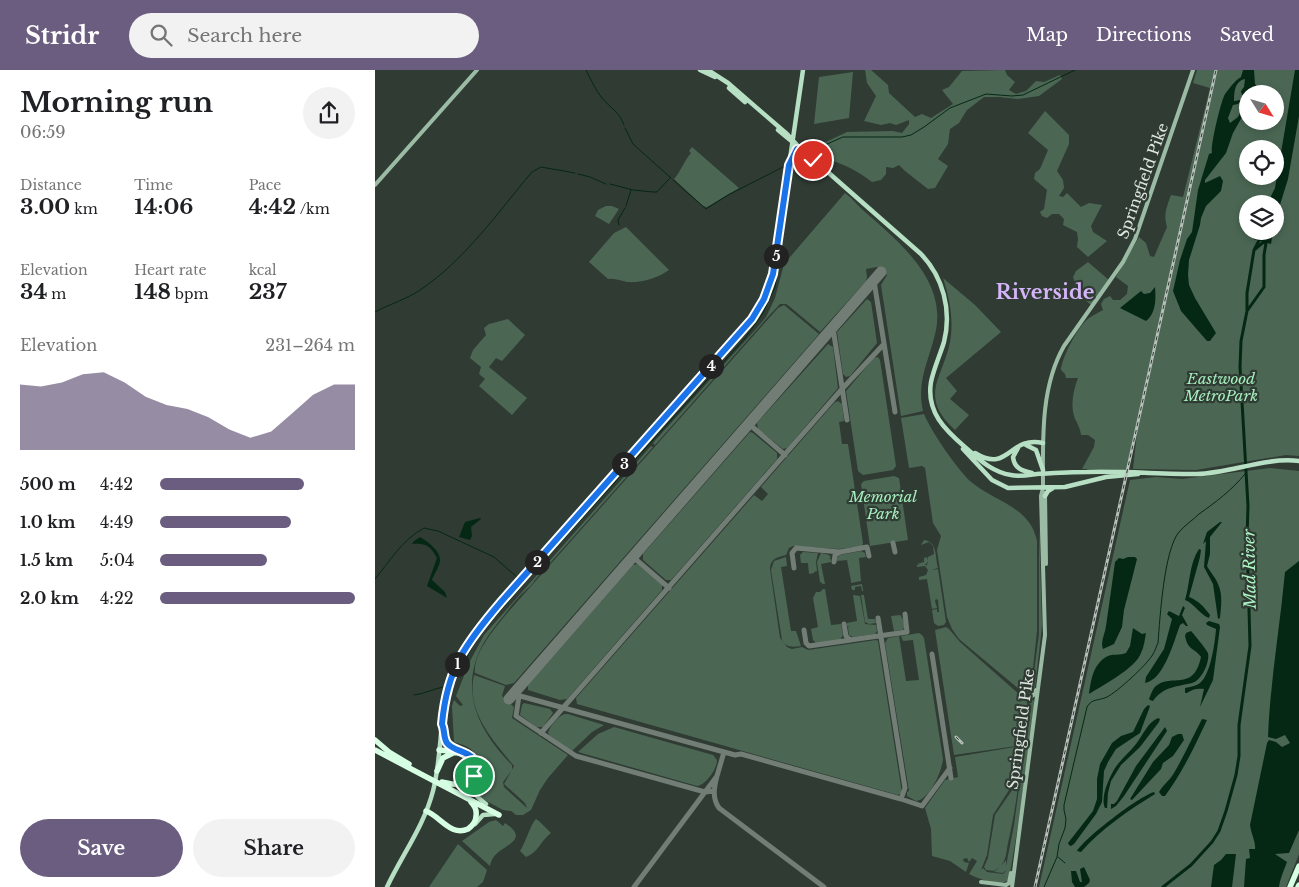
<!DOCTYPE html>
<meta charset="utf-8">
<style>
body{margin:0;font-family:"Libre Baskerville",serif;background:#f2f2f2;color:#202124;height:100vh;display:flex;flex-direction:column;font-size:19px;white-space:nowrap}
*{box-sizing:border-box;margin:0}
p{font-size:16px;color:#757577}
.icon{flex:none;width:28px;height:28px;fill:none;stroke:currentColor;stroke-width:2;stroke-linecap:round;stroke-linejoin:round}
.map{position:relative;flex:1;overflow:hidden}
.panel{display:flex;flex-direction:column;background:#fff;width:375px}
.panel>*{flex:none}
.needle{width:32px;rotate:127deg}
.controls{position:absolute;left:864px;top:15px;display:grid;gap:10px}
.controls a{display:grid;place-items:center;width:45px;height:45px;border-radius:50%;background:#fff;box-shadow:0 2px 8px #0003;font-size:25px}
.pin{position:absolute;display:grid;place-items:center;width:42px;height:42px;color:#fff;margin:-21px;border:2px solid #fff;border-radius:50%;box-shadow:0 1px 5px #0007}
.km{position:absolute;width:25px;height:25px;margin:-12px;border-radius:50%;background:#222;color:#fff;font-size:14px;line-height:25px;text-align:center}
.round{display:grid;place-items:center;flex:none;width:52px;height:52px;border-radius:26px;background:#f2f2f2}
.overview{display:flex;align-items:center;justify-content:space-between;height:85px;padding:0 20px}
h1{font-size:28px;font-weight:700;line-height:38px}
.stats{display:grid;grid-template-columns:repeat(3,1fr);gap:8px;height:85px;padding:5px 20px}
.stats div{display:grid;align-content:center}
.stats b{font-size:21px;font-weight:700}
.stats small{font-size:14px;font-weight:400}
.stats p{font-size:14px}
.chart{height:140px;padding:10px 20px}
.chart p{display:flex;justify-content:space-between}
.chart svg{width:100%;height:90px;margin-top:5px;fill:#6b5d7f;opacity:.7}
.cta{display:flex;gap:10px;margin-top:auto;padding:10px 20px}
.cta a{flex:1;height:58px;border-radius:30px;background:#6b5d7f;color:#fff;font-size:20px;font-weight:700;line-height:58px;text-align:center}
.cta a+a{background:#f2f2f2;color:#202124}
ul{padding:0 20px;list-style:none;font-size:16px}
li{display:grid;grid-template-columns:80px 60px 1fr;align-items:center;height:38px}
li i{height:12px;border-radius:6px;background:#6b5d7f}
header{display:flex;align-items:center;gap:30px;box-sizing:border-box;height:70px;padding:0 25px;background:#6b5d7f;color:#fff}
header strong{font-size:24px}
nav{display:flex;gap:28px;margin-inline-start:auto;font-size:18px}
.search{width:350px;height:45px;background:#f2f2f2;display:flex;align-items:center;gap:12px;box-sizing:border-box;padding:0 18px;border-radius:28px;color:#757577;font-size:19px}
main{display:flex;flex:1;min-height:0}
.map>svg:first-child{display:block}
.green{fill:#4b6754;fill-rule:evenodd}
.water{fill:#052814;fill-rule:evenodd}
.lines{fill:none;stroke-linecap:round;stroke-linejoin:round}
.stream{stroke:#052814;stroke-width:1}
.river{stroke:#052814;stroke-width:3}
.taxiway{stroke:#727d76;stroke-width:5}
.runway{stroke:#727d76;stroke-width:11}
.secondary{stroke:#9bbba5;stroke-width:4}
.primary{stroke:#b6dfc3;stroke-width:4.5}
.motorway{stroke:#d6fee2;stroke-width:5.5}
.rail-casing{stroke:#b6bfb8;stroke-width:3}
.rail{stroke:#2f3b33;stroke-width:1;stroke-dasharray:4;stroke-linecap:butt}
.route-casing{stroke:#fff;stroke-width:10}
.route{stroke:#1a73e8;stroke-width:6}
.labels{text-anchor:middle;stroke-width:4.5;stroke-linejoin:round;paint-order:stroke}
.street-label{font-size:15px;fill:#dee6e0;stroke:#2f3b33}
.park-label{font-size:15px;font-style:italic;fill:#a5eebd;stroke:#2f3b33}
.water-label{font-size:16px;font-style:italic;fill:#adf5c4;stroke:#2f3b33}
.district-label{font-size:20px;font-weight:bold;fill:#d4b5fa;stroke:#2f3b33}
</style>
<header>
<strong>Stridr</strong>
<div class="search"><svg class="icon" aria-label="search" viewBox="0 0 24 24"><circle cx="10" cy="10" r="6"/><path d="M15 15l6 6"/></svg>Search here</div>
<nav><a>Map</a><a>Directions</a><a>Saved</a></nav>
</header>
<main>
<section class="panel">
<div class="overview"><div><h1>Morning run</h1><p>06:59</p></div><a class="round"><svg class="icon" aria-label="share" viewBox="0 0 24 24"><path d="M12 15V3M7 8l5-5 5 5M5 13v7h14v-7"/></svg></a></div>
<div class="stats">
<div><p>Distance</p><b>3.00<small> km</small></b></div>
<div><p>Time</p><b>14:06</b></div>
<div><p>Pace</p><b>4:42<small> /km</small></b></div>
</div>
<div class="stats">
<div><p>Elevation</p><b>34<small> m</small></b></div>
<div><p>Heart rate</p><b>148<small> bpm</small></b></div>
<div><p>kcal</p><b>237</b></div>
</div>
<div class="chart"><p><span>Elevation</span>231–264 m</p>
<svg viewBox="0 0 160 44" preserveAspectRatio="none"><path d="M0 44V12L10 13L20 11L30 7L40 6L50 11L60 18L70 22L80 24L90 28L100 34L110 38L120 35L130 26L140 17L150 12L160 12V44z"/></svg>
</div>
<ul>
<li><b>500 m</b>4:42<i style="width:74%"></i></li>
<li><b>1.0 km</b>4:49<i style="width:67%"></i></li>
<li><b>1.5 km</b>5:04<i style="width:55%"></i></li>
<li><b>2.0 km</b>4:22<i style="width:100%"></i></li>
</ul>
<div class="cta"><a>Save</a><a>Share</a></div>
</section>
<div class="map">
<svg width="924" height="817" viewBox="0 0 924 817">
<rect width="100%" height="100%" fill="#2f3b33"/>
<path class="green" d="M490,0H496L513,15L514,23L540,47L547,44L556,48L578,34L567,20L574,17L587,1L630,0L632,5L640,12L634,20L641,24L651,21L661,11L669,12L685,5L687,9L664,26L643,29L624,27H609L592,40L584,53L575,59L573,74L563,89L573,96L560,118L553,119L530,101L524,95L518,98L511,97V104L506,110L497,112C483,101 466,92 449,89L446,85L449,81L447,80L439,83L434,80L472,62L518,61L527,63L534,54V50L521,55L515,53L506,55L489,51L501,26L492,13Z
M822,0H924V386L911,385L821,400L758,399L764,345L751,400L707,399L719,377L720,370L713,365H706C705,358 703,355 700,349C695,336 698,321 703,308H691L690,304L686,300C687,287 703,256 714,248C718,245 723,243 728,240L726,234L729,229L735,226L738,230H745L752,224L753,216L741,207L764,167L771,173L775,186L779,187L792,157C788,145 792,136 796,125L808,127L835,18L818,13ZM872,24H900V51H872ZM872,79H900V106H872ZM872,134H900V161H872Z
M478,2L474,48L439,54L444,7Z
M670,41L694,65V74L682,101L688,110L689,118L684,126L688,127L692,123L706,137L714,133L727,135L716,156L718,162L732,171L713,187L702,177L703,169L702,162L688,155L689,149L684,144H677L672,148L667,146L665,142L669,139L672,120L659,109L660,103L665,99L673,80L653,63Z
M317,77L364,118L332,137L328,136L299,109C306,101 309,91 316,83L314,81Z
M470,123C478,129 482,135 489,141C522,170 571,209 561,260C555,289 541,310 548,341L526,346L506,215L512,205L502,197L491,199L492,207L491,211L445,262L414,236L411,234H405L391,249L386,255L280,375L278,373L286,364L381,259L391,247L400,228L409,194Z
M231,136H237L244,139L234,154L220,146L223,140Z
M251,157L294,200C283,208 267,213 252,212C246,211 240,208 233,209L214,192L239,163Z
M713,192L734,210L716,235L702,223L697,221L700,213L698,207L701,201Z
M568,208L600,235L626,262L571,308L582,321L575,329L594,345L580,360C540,324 572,305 576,265C578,245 574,227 568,208Z
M492,229L496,232L502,273L475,306L471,307L468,304L462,262Z
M409,235L444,264L139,613L131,615L100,603C98,582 122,556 134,541L403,238Z
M133,249L150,265L127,291L121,288L114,297L152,328L137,345L104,316L110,309L104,304L106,297L95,288L98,280L111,265L109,258L114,254Z
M453,274L458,277L463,318L412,378L408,379L383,359L382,353Z
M503,287L505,290L521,396L518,400L488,405L483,401L471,321L499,288Z
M463,331L467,334L469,351L464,352L467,374H473L488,473L487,476L464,479L418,476L414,478L411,485C402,487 395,489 395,499L405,568L412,577L417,579L427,577L433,580L501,570L503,571L527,723L523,725L202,634L201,628L379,425L387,431L393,424L386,417L459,333Z
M549,344C556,361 582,399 595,411C619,432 655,436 662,471V561L656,617L651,625L584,569L577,559L572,547L562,480L566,466L558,453L550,398L547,396L534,398L526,348Z
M375,362L378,363L402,383V389L296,510H291L268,490V484Z
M276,376L278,377L160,510C157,515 154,517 150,521C142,528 136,536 130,544C121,555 112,566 106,578C84,623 105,663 137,695V700L128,712L129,717L152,738L150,733L129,714L139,696C118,670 91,642 99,605L130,616L127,626L139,637L137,648L193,685L173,708L165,720L156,740L148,745H141L136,741L128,740L104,727L98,718C104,693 110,680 79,672L77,636L79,630L85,636L88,635L81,626L94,593L109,565Z
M895,398L924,401V784L911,817H664L755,410L781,407L807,409Z
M519,406L524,408L533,470L495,476L486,414L489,411Z
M664,453L667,556L660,618L655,625H653L657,617L664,564Z
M549,470C563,472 560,488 563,498L556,500L563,499L571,552L569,555L563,556L559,553L557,540L562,539V542H564L563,530L561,529L560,531L562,538L557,539L552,509L544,510V507L551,505L553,500L550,496L542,497V495L545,494H542L549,492V488L552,487L553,493L550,494L552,496L553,487L559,484L558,476L554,472L546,475Z
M486,481L490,483L491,487L484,488L486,511L476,513V511H479H476L472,490L462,491V488L465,485Z
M428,482L443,483L441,492L442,501L439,502V503L434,504L433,493H426L425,485Z
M446,483L454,485L456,488L453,489H456V492L446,494L450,514H448L445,512L442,492Z
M411,487L412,496L406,497L416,561H421L426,576C418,577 411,578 407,570L396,500L399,491Z
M262,494L287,515V520L192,629L185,630L153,620V615L258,495Z
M487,514L493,549H500L501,553L494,554L490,552L486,525H489L488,521H487L486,516L480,517V520H477L476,516Z
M448,519H450L456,555L466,554L468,565L465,570L441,573L438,570L436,559L443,557L438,528L441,522H445Z
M478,525L485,526L490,554L501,555L502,561L500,564L478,567L474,565L473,557H475L472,556V553L482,551Z
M525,545C528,548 531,555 528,560L519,561L516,546Z
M571,557L574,559L585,572L646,626L651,628L653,637L648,675L579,685L560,560Z
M544,563L547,565L549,568L568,689C567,702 554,730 541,731L532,726V722L534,721L510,573L513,568L524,566L531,611L544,610L538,570L528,571L526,566Z
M653,629H657L660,632L644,749L634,810C624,817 604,809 594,804L602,791L597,788L594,792L592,788L588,789L589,792L594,793L591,802L575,791L557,786L556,759L550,738L570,710L583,707L580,687L646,676L648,678L643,706L618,745L612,785L606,800L608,798L612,802L628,804L630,802L631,800L628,803L619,802L625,797L619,801L611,800L609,797L613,788L620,745L644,710C641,732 638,752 633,773C631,782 632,788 626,796L631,790V796L639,755L655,636Z
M149,633L175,639L178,643L168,657H162L145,645L147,635Z
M190,644H193L229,655L217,662L197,681L175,666L173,663C175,656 183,646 190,644Z
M239,657L338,685L342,690C342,699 331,715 322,716L203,682L223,664Z
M161,749L164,751L176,763C166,770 163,783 151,787L145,781C151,772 155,755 161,749Z
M121,750L128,756L130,753C157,771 126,775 118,788C117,789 115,795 115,796L87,771L114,752Z
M83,774L112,800L108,812L102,817H54Z"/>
<path class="water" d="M868,0H879L880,14L881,15L880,24H872V38L858,63L851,83L830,110V113L845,106L848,111L846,121L831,136L826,148L825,155L814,190L813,205L814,215L820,228L841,263L835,271H832L806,241L798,221L805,190L812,169L817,162L823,120L834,84L837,83C835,76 846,31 850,24C854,19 860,10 866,7ZM870,9L869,17L866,21L867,25L871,26L872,29L859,31C859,21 860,11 870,9ZM867,31L869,35L863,47L855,53L853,48L858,35L863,34Z
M920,0H924V46L913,109L900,151V134H892L900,118Z
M881,161H898L896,174L878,169Z
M780,217C781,229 781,243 771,251L745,238L766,221L769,224L775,223Z
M105,448L106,449L96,457L97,466L95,470L84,467L90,452Z
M845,452H847L835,467V484L832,496C835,502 841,508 843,514C848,524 846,537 845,548L843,549L838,514L829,497L831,471L828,474L832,462Z
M45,467C53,472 66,481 65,491C64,498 59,504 57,510L70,522L72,528L52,516L62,488C55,475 50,473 37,474L39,471Z
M824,479L826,480L825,487L814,527C824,531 829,537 835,545L834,548C825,545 819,533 810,530C815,514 814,494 824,479Z
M753,487H760L762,489L749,540L747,557L739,574L728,579C725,572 730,564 731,556C734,535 737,514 740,492L744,488L748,489Z
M924,491V760L914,783L900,784L912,792C909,800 905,809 904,817H869L871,789L875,788L874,779H880C881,773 876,763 875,755L892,673L894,670L901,672L907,677L915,673L910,665L901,669L893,667C895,612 905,557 910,502Z
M808,536L810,538L807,545L813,556H811L808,553L805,555C799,571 789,610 770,613L771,607L789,579L797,549L792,544L794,541L804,546Z
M834,551L844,554L845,557L838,610L825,637L829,619C823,618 817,619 812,623H810V618C815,617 821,616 825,613C836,604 840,572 841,559L832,555L831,553Z
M758,558L767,564L771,563C770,569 769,577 766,583C761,598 728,615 714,624C716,610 718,595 731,587C738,583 745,586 751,583L755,576Z
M816,561C819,564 831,579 833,583C835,593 826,611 817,613C801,617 789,616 778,631L775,630L774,629C775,626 777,621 779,618C795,601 818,624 826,587C819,577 813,581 810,566L811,563Z
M773,635L775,636L774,639L765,663L741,679L733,692L729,701L727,732L721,744L699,774L696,776L694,775L693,773L718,741L722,729V709L725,694L737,673L746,666L758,662L769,639Z
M783,648L785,649L784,652L765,677L746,695L736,711L733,723L732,738H730C725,727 734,708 740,698C746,689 755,682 761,674C768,665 773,652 783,648Z
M827,649L832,650C819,678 808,701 790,726H787L784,722C788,715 795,710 799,703C809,686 818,666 827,649Z
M790,657L792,661L749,726L741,736L736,739V734H739L742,731L761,696Z
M803,664H807L809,670L798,686L788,693L786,699L757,730L755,729L778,692L794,675L797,667Z
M779,722L780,724C754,740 726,759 706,782L702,781C711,767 763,727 779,722Z
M851,784H861L857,817H836L839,795L846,790Z
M709,797L715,810L714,813L709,817H700L697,812L696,801H701L705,812H707L705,799Z"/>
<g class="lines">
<path class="stream" d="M211,0C216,10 220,19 227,28C235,38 244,41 249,55
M250,58L258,74L296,108
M434,82L468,67H527L536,65L549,57L575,38L611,24L637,26L648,25L700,0
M417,92L429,85
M203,104L215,107L231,114
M298,110L331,139L353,125L412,95
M235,114L258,120L278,122H282L295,108
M251,136L256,120
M244,155L243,150L250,138
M0,242C15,234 32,229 45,220C90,190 123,142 157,102L166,97L200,103
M0,509C15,491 27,470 49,458L63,461L119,487L143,508
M149,513L370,268L387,245L400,217L419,91
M79,612L97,577L112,556L149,514
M39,625C49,624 58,619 68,617
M683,787L690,793
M669,817L682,787L684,774L690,758L691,749L689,740V735L712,637C717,628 724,631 732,627C742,622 773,594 778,584C780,581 781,577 783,573C785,547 789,480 804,462C810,455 818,450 824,444C841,432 857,420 870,404"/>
<path class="river" d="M879,180L889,161
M872,240V223L879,180L891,170
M788,817L816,795L837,772L844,761L851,741L861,705L864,686V655L875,576L872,467L873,436L865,297L866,271L872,241L889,217V185L893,161"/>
<path class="taxiway" d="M499,211L520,342
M458,258L472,350
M374,354L410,385
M518,473L520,482
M258,487L294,518
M459,492L460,485L465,482L492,477L494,486
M419,498L417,483L421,478L465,482
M503,548L530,718L526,729
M469,554L471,566L475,570L532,562L530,544
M429,560L431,573L434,576L476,570
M557,584L576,708
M138,624L360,685L366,684L526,729L547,736L575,698
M144,626L141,646L201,686L330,722L339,721
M166,663L467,319L509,274
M342,706C339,718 337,728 344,738L449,817
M259,817L342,706L349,682"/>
<path class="runway" d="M134,629L506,202"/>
<path class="secondary" d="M0,115L102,0
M670,423L671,494
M655,627L660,624L661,620
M606,812L631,815L634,813L636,803
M637,817L670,565L666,426L668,418C668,371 665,318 689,276L748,192L760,169L818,0"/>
<path class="primary" d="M325,0L340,7
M333,0L353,13L412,64L422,75L546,184C568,207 577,240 569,272C565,285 559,298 556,312C551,342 570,360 591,378C605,390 617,402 636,405C644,407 654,405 662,404C679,403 695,402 712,402C748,401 785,404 822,404C856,403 890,387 924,391
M354,18L370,32
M403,60L420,74
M651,375L661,380L668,400
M643,378L638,387C639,398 647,401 657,403
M588,379L617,410L633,418L690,417L731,407L763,404
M600,383C634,404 634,365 668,373
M670,426L673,421L678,418
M69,658C69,686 89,673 98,690C108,710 82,713 111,734
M100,754L108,745L120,744
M12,817C27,785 49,756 58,721C65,694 65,665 69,637C75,593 98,564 126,532L363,266L386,235L398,205L428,0"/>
<path class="motorway" d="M0,670L14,682L34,694
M0,680L124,745
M64,680C72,681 81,681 88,685C99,693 97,711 84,714C78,715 73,713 67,712
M62,701L68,688L78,683
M51,741C65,746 76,767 93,759C97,756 101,752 101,746C102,740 100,736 96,732
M915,817L924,796
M923,817L924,815"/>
<defs>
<path id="rail" d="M581,667L587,673
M660,817L841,0"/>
</defs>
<use href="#rail" class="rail-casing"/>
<use href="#rail" class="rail"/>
</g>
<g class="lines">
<defs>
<path id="route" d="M99,706C106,678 81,685 72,673C68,667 70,660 67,654C72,598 91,573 126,532L377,249L389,229L398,204L414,95L422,79H426L438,90"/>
</defs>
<use href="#route" class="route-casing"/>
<use href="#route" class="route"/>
</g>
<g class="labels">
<g class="street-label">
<text transform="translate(768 111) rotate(-70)" y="5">Springfield Pike</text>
<text transform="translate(646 659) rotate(-82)" y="5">Springfield Pike</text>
</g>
<g class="park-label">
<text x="846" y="314">Eastwood<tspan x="846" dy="17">MetroPark</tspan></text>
<text x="508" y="432">Memorial<tspan x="508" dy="17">Park</tspan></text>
</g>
<g class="water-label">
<text transform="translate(874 499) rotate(-91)" y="6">Mad River</text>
</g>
<g class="district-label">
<text x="670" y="229">Riverside</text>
</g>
</g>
</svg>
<div class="controls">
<a><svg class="needle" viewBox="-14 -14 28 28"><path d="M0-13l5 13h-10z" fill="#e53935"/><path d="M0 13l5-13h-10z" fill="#757577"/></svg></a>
<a><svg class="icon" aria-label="locate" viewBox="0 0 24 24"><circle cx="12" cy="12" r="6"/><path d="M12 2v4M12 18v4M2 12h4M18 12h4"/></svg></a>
<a><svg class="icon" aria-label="layers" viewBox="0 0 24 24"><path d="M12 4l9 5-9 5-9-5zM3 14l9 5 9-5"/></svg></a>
</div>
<div class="pin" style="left:99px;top:706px;background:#1e9e55"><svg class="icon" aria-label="arrive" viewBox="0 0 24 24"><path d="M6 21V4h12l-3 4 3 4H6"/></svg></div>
<div class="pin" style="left:438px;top:90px;background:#d93025"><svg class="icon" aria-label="check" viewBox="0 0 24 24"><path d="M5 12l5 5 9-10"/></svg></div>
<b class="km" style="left:82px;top:594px">1</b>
<b class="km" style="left:162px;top:492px">2</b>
<b class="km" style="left:249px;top:394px">3</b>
<b class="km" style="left:336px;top:296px">4</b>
<b class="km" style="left:401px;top:186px">5</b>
</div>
</main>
